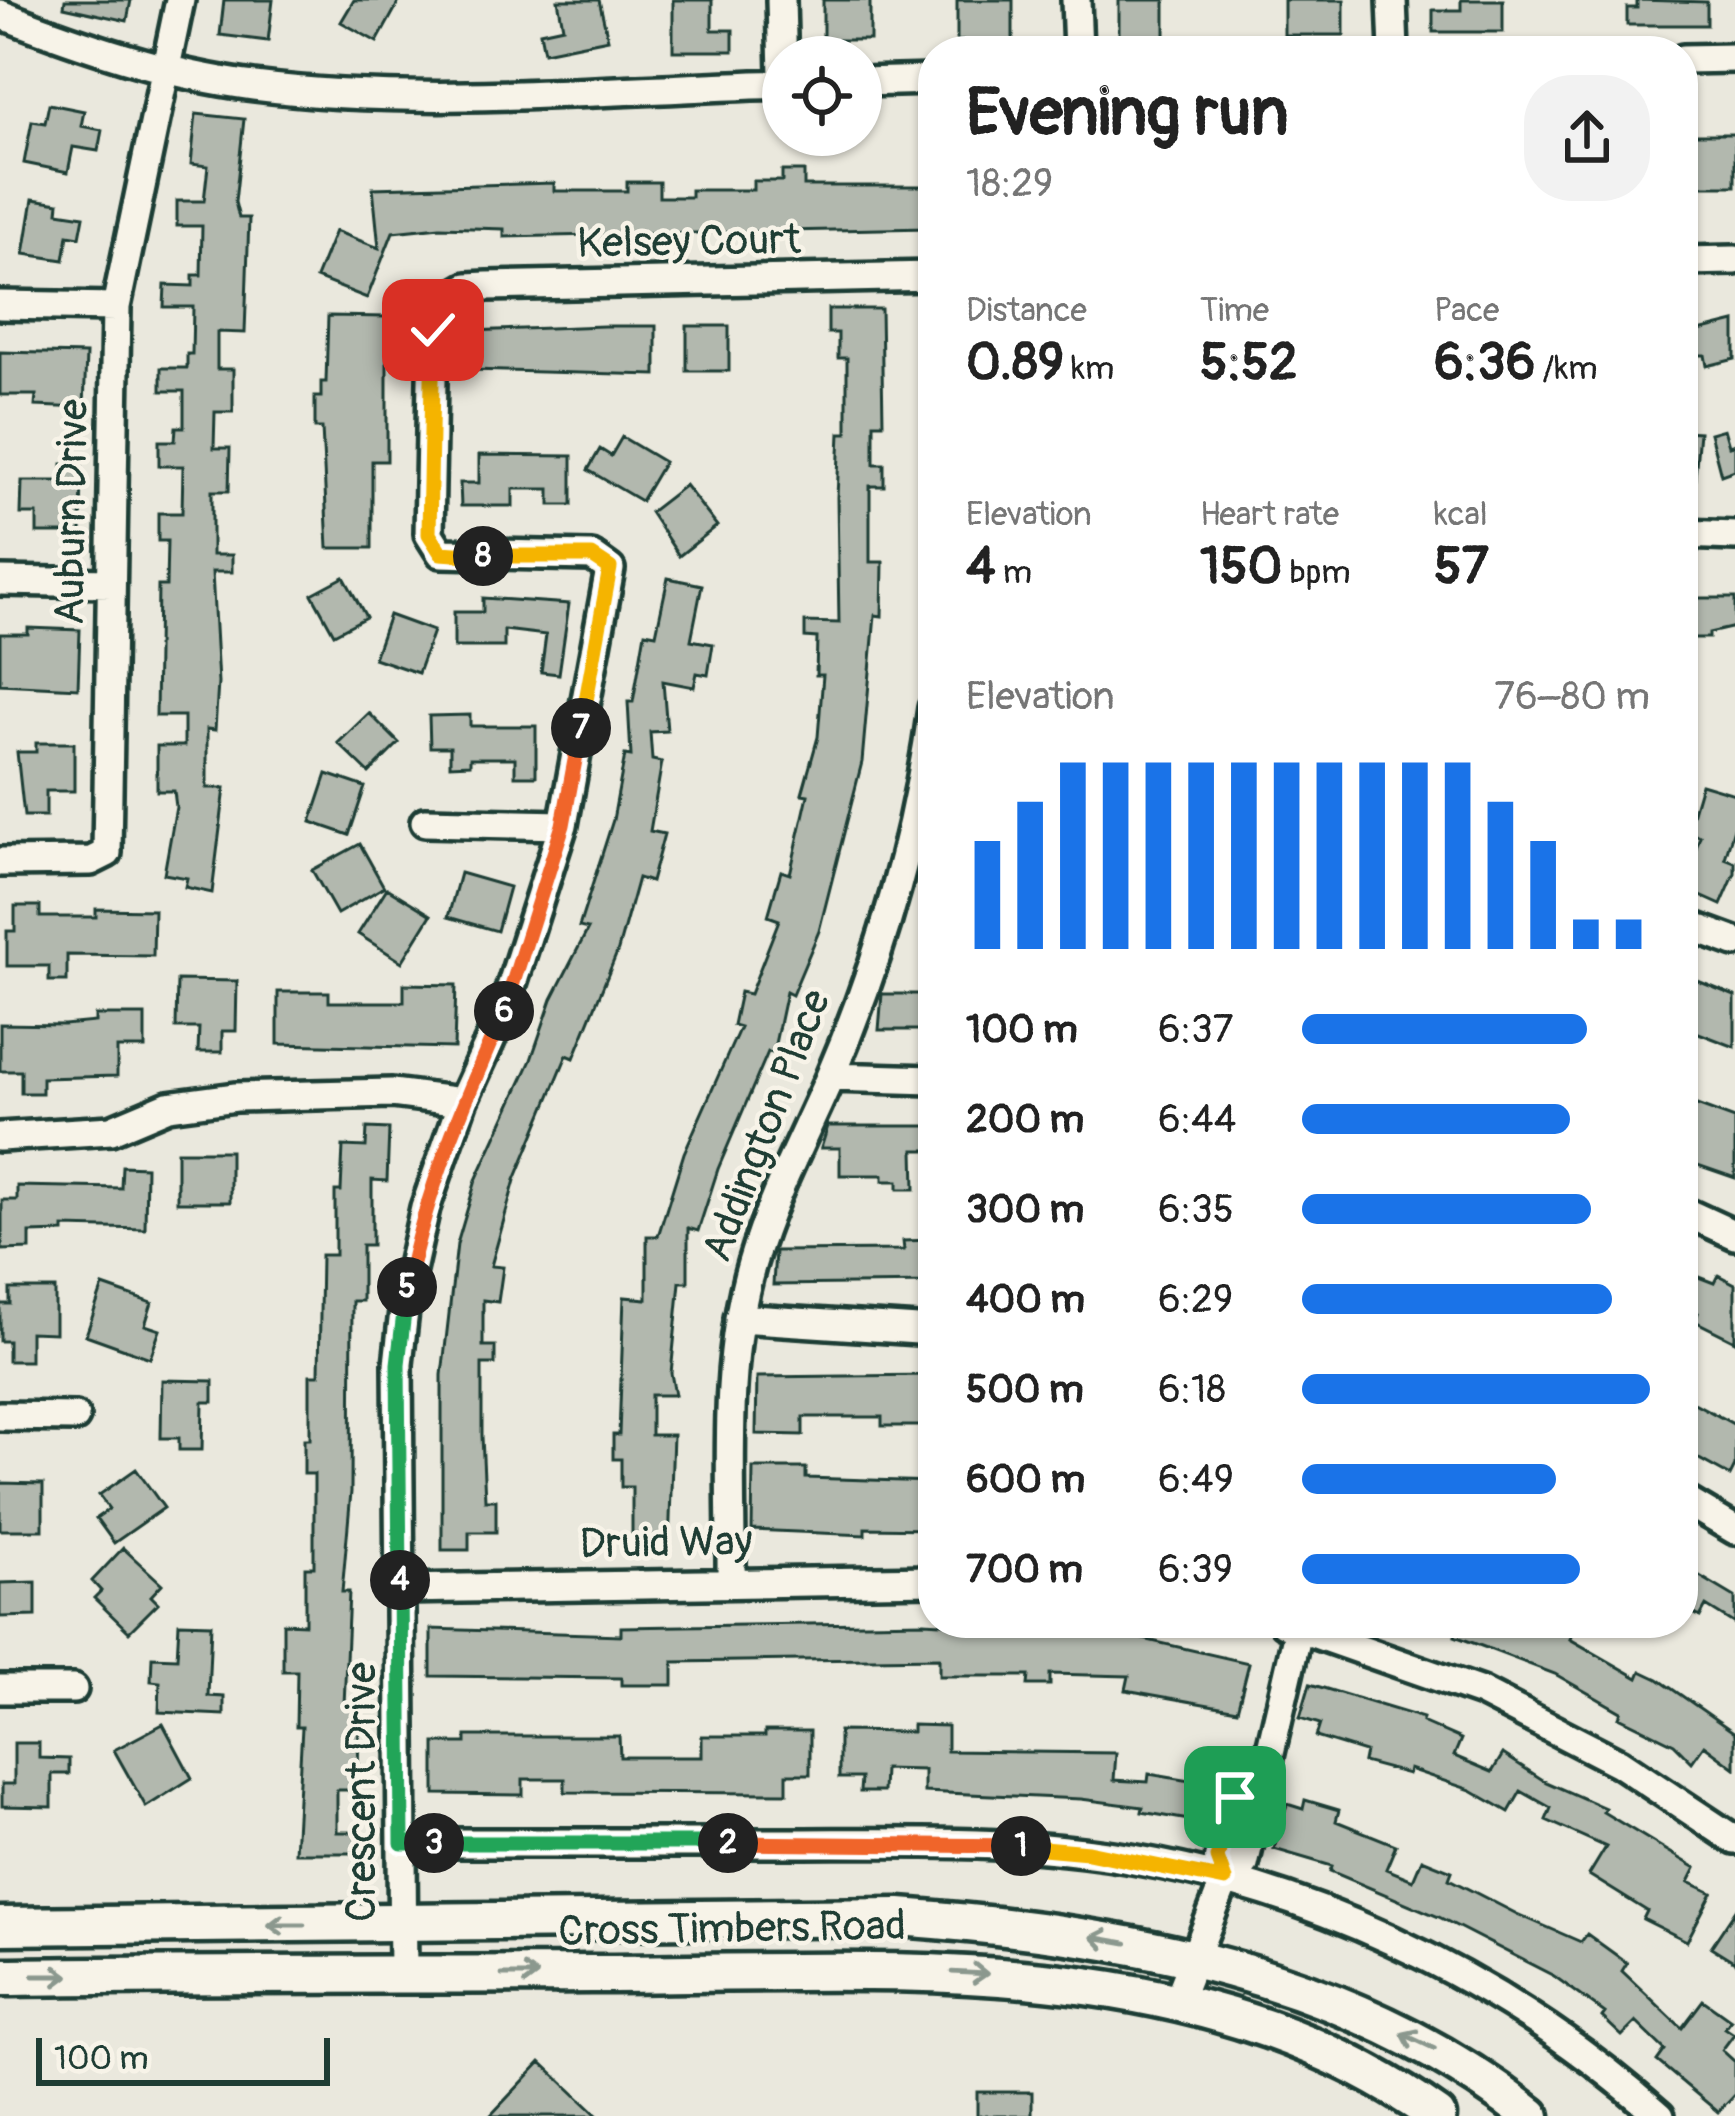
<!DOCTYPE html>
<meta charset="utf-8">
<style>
body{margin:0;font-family:Pangolin,sans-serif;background:#f2f2f2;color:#222;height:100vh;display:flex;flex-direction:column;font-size:45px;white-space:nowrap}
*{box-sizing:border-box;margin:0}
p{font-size:39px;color:#767676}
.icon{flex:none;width:66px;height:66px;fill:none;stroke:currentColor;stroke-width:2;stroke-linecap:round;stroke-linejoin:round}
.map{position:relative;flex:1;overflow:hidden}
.details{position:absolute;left:918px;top:36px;width:780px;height:1602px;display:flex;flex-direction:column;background:#fff;border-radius:48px;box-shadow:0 3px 9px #0004}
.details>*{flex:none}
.tools{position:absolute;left:762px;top:36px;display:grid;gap:24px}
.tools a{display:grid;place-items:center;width:120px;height:120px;border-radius:50%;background:#fff;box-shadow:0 3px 9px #0004;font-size:60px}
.scale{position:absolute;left:36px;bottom:30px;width:294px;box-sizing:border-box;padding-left:12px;border:6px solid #1f3d34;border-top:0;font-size:33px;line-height:42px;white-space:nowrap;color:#1f3d34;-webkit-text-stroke:9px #f7f3e8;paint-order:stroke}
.pin{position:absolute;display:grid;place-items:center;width:102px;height:102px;color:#fff;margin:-51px;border-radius:24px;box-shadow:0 6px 18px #0006}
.km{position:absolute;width:60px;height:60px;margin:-30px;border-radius:50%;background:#222;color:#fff;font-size:33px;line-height:60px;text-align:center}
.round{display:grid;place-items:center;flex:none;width:126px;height:126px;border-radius:48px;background:#f2f2f2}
.summary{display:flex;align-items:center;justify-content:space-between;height:204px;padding:0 48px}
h1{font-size:66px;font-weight:700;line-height:90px}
.metrics{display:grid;grid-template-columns:repeat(3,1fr);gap:18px;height:204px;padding:12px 48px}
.metrics div{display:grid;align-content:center}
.metrics b{font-size:51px;font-weight:700}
.metrics small{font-size:33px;font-weight:400}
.metrics p{font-size:33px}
.chart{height:336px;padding:24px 48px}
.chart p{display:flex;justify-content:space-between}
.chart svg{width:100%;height:216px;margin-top:12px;stroke:#1a73e8;stroke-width:6}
ul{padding:0 48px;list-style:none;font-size:39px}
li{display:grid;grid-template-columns:192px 144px 1fr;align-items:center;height:90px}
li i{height:30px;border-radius:15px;background:#1a73e8}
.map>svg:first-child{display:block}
.building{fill:#b2b8ae;stroke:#1f3d34;stroke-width:3}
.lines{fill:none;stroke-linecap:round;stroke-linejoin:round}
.minor-casing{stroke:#1f3d34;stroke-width:36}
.major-casing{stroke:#1f3d34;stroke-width:45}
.minor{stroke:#f7f3e8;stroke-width:27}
.major{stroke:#f7f3e8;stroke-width:36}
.oneway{stroke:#8b988e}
.split-1-casing{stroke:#fff;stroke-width:24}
.split-2-casing{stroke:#fff;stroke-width:24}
.split-3-casing{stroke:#fff;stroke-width:24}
.split-4-casing{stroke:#fff;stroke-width:24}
.split-5-casing{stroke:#fff;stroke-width:24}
.split-6-casing{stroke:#fff;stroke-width:24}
.split-7-casing{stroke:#fff;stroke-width:24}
.split-8-casing{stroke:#fff;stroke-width:24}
.split-9-casing{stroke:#fff;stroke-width:24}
.split-1{stroke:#f5b400;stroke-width:15}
.split-2{stroke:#f0652b;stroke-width:15}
.split-3{stroke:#22a559;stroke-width:15}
.split-4{stroke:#22a559;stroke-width:15}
.split-5{stroke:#22a559;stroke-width:15}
.split-6{stroke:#f0652b;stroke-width:15}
.split-7{stroke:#f0652b;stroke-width:15}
.split-8{stroke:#f5b400;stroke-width:15}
.split-9{stroke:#f5b400;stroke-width:15}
.labels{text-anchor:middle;stroke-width:9;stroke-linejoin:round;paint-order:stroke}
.street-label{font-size:42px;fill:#1f3d34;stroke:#f7f3e8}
</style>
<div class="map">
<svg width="1735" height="2116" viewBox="0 0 1735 2116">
<rect width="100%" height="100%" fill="#eae8dd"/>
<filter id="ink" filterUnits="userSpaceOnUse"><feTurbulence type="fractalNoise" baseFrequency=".00833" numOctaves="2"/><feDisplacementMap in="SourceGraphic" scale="24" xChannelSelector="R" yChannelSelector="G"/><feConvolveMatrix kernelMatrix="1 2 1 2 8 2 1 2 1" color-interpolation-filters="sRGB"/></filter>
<g filter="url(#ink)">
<path class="building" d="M65,0H131L127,21L64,7Z
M224,0H273L268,41L220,35Z
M354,0H400L377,42L341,22Z
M558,0H599L608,39L544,52L540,32L563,27Z
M673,0H712V30H733V51H673Z
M823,0H870V40H823Z
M957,0H1013V41H957Z
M1119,0H1165V38H1119Z
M1284,0H1344V35H1284Z
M1461,0H1503V32H1433V10H1461Z
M1637,0L1707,2V25H1627V8H1637Z
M49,104L84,111L81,126L102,130L98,151L73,147L68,172L24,163L32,121L45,123Z
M196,114L244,119L235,202L239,218H249L245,333L217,332V369H233V412H215L214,448H230L229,491H212V555H232V572H212L218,683L215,730L207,729V788H225L212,893L185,887L187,878L164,874L176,807L174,791H157V746H184V716H156L158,586H166L167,541H158V513H182L183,466H159V441H175L176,427H184V391H161V368H187V354H192L193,307H164L165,285L193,286V275H201L202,226H177V201H204L208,166L191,164Z
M1688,134H1735V186H1688Z
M782,171H804V186H928V228L504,237V229L440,227L393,232L367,298L316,278L335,231L379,248L373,188L554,183V191H627V182H659V197H691V190H753V181H782Z
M33,199L59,203L58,212L84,216L80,237L68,235L64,260L24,254Z
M828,309H881L883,423H874V464H884V486H870V562H883L882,616L875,615L862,762L819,931L792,995L786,992L773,1053L768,1052L718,1169L698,1231L688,1228V1282H680L671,1373L675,1395H651V1435H673L669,1547H632V1487H621V1459H613V1435H619L624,1297L647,1299V1236H658L684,1153L740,1027L733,1025L740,992L750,994L779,920L768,916L781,871L790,874L808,795L802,794L818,737L823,675H816L817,638L805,637V622L839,623L837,497L840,433H847V358H838V333H828Z
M328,316L387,317V461H372V548H328L322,428H315V397H321V382H326Z
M1735,322V359L1707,366L1705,355H1683V335Z
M604,326H656V375L471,370V331Z
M687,326H729V371H687Z
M0,352L86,354L84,408L35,406L36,395H0Z
M1724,429L1729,446L1735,444V470L1721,475L1710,433Z
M1683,431L1699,432L1694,489H1683Z
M622,437L664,462L641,501L588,470L600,449L611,456Z
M479,455L572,456V505H550V489H513V506H461L460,483H479Z
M62,464H82L81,533H37V514H21L22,481H62Z
M685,485L717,526L679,556L650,512Z
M344,577L366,617L334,634L312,594Z
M668,578L702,585L691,640L713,644L708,675L697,673L694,687L663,681L667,731L650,732L652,760L662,762L650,831L664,834L651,882L638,878L618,950L574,1058L567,1055L515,1180L491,1266L503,1267L498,1302L483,1300V1346H495V1364H482V1436L485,1500H496V1532H469V1550H442V1375L457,1244L476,1180L531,1060L552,999L588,929L579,927L613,820L625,755L631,756L628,702H633L645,632L656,634Z
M483,598L569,604L559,674L541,672L546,635L504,630V647H454V612H483Z
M1683,598H1735V627L1709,633V638H1683Z
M389,615L433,631L418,673L374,658Z
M28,628L80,630L78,688L0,684V634H28Z
M369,713L399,743L369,773L338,743Z
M470,715V726H536V776H515V758H470V764L450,765V747H430L429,716Z
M36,743H74V791H46V816H24L17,752H36Z
M327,774L365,787L349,835L311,822Z
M1701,784L1735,794V825L1725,858L1735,862V873L1721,905L1683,888L1700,836L1687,832Z
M360,844L384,887L337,914L312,870Z
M460,873L509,887L497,931L448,917Z
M387,888L431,915L402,962L358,934Z
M15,906H40V917H96V909L154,910L153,956L67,955V981H49V966H7V931H15Z
M1683,975L1735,996V1047L1696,1032L1683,1063Z
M177,980L237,981L236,1031H222V1052H198L199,1028H176Z
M404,984L456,985L454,1048L278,1044V992H329V1002H404Z
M882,994H928V1030H879Z
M95,1015H145V1048H117V1076L42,1078V1093H21V1071H0V1024L64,1025L95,1022Z
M1683,1100L1735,1119V1178L1683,1160Z
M828,1126H931L932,1150H914L915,1189H898V1181H883V1175H840V1148H821Z
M367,1128L389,1129L387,1181L372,1180V1245H362V1301H352L351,1492L342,1592H349L344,1705L359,1706L358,1790H337V1832H358V1853H295L302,1727H296L297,1671H283V1623L305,1624V1567H314V1474H304V1439H310V1375H319L321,1255H335V1191H341L343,1146L366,1147Z
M177,1151H230V1202H177Z
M122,1166L146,1167L145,1229L64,1227V1232L30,1233V1249L2,1250V1200H17V1186L121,1188Z
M933,1240V1283L773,1285L775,1251L904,1250L903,1241Z
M1683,1271L1714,1283L1718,1275L1735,1284V1341L1695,1321L1698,1313L1683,1308Z
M103,1286L152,1303L145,1325L160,1330L150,1358L86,1335Z
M10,1289H55V1333L30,1332V1361H8V1341H0V1304H10Z
M933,1375V1426H882V1417H803V1435L756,1434L757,1377Z
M162,1380L213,1381V1402H203L202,1450H179V1438H161Z
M1683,1397L1735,1425V1466L1730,1476L1683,1450Z
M753,1468H806V1478L933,1482V1529L865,1528V1535L752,1530Z
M136,1469L164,1508L114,1543L96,1518L109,1509L99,1495Z
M0,1483L43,1484V1530H0Z
M123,1548L162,1584L151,1596L158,1603L129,1632L94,1598L101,1591L92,1581Z
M1683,1566L1735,1597V1624L1706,1606L1700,1617L1683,1607Z
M36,1582V1616L0,1617V1583Z
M924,1622L1117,1633L1249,1663L1237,1710L1126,1690L1129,1676L1050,1674V1685H1028L1029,1676H939V1658L673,1662V1685H621V1678L431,1676V1629L621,1635V1627Z
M179,1623L211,1624L208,1696L224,1697V1715L159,1712L160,1682L151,1681L152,1657L177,1658Z
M1459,1623H1553L1573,1632L1570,1639L1638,1678L1641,1671L1658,1679L1735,1733V1768L1704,1745L1692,1762L1674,1744L1619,1717L1621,1712L1555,1674L1455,1636Z
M1310,1684L1423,1718L1422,1722L1461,1739L1454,1756L1492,1772L1503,1754L1546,1782L1605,1808L1603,1812L1696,1868L1689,1882L1712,1893L1687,1941L1643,1919L1647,1911L1589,1875L1606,1847L1546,1820L1551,1808L1521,1791L1509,1812L1471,1790L1409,1769L1408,1774L1363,1762L1365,1752L1316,1737L1320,1724L1300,1718Z
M163,1724L192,1778L146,1807L114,1750Z
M912,1725L947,1726V1751L1116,1753L1114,1780L1148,1782L1149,1774L1202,1783L1195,1821L1142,1812L1143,1807L1081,1799L924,1792V1770L884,1769L883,1792H860L861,1778H839V1731L912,1732Z
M765,1731H810V1774H787V1793L565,1792V1779H523V1795L435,1794V1743H466V1736H619L620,1757H702V1736H765Z
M14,1743H39V1758L69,1759V1774H52V1807L2,1806V1784H14Z
M1305,1800L1339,1810L1336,1821L1396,1845L1386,1869L1413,1880L1422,1859L1452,1871L1449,1879L1517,1914L1581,1942L1587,1934L1627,1963L1622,1971L1682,2028L1703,2000L1731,2020L1725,2028L1734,2034L1722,2050L1735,2062V2094L1718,2112L1657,2061L1665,2050L1636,2022L1622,2036L1602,2017L1605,2013L1554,1976L1439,1917L1330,1871L1332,1866L1274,1849L1287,1804L1303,1809Z
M1735,1911V1962L1711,1947Z
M541,2062L580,2099L598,2116H490Z
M977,2092H1032V2116H977Z"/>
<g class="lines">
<defs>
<path id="minor" d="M781,0L783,74
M1076,0L1078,51
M1392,0L1394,51
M0,14C82,46 167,75 254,86C427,108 609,89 783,84
M1683,59L1735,58
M861,82L933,80
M1683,261L1735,260
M0,305L116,307
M1683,534L1735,536
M0,581L111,583
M425,822L563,825
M0,862L91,861L107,853L116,307L180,0
M1683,923L1735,942
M830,1077L933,1080
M0,1137L111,1130L168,1106L236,1097L392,1093L462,1102
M1683,1211L1735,1235
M739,1318L933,1331
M0,1416L75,1417
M1683,1499L1735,1530
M731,1582C732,1478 722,1364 752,1263C771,1198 803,1139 830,1077C881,958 916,836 933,708
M400,1589L933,1580
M1284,1623L1481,1692L1619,1763L1735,1840
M0,1689H73
M402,1843C529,1843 657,1843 784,1843C884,1843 983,1840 1083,1852C1296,1877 1500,1974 1660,2116
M1225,1880C1211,1840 1234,1794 1261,1763
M403,1975L398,1364L406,1293L425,1208L462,1102L503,1012L563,825L610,569L592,556L441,553L429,534L433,330L438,304L467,287L487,286L933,276
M1176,2005L1225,1880L1244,1865L1300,1623"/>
<path id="major" d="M0,1926L899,1917C1124,1934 1349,1972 1531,2116
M0,1977C197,1974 394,1975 591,1974C876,1974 1191,1941 1437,2116"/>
</defs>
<use href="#minor" class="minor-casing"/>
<use href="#major" class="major-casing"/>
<use href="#minor" class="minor"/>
<use href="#major" class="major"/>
</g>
<defs><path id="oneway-shaft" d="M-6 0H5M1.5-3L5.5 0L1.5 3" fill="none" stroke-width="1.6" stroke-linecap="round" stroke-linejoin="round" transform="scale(3)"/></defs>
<g class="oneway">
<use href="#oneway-shaft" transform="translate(286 1925) rotate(-180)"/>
<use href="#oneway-shaft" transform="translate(1109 1940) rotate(-170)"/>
<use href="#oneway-shaft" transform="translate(970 1973) rotate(3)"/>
<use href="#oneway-shaft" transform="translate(520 1975)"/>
<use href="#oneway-shaft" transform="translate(51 1976)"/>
<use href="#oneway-shaft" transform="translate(1418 2041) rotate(-155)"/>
</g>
</g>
<g class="lines" filter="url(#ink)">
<defs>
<path id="split-1" d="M1021,1846L1088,1852L1225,1880L1217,1858L1235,1797"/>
<path id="split-2" d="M728,1843L1021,1846"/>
<path id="split-3" d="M434,1843H728"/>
<path id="split-4" d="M400,1580L402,1843H434"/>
<path id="split-5" d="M400,1580L398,1364L407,1287"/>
<path id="split-6" d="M407,1287C426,1190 464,1102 504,1011"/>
<path id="split-7" d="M504,1011L563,825L581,728"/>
<path id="split-8" d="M483,556H592L610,568L581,728"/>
<path id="split-9" d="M433,330L429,534L441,553L483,556"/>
</defs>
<use href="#split-1" class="split-1-casing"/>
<use href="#split-2" class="split-2-casing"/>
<use href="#split-3" class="split-3-casing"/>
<use href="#split-4" class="split-4-casing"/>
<use href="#split-5" class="split-5-casing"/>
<use href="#split-6" class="split-6-casing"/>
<use href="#split-7" class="split-7-casing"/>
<use href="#split-8" class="split-8-casing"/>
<use href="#split-9" class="split-9-casing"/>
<use href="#split-1" class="split-1"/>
<use href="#split-2" class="split-2"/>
<use href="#split-3" class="split-3"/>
<use href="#split-4" class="split-4"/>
<use href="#split-5" class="split-5"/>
<use href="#split-6" class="split-6"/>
<use href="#split-7" class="split-7"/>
<use href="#split-8" class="split-8"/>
<use href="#split-9" class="split-9"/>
</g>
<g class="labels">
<g class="street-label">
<text transform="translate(689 240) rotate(-1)" y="15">Kelsey Court</text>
<text transform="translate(70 512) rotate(-89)" y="15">Auburn Drive</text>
<text transform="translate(765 1125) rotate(-69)" y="15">Addington Place</text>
<text transform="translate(666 1541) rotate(-1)" y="15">Druid Way</text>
<text transform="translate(360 1792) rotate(-90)" y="15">Crescent Drive</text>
<text transform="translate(732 1927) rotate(-1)" y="15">Cross Timbers Road</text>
</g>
</g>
</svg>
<div class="tools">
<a><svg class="icon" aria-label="locate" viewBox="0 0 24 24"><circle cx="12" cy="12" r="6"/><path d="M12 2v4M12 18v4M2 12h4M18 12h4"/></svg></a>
</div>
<div class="scale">100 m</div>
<div class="pin" style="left:1235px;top:1797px;background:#1e9e55"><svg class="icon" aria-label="arrive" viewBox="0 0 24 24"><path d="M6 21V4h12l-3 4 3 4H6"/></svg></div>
<div class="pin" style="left:433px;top:330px;background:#d93025"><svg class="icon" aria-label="check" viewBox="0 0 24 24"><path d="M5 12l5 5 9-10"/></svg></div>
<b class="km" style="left:1021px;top:1846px">1</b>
<b class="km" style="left:728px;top:1843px">2</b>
<b class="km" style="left:434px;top:1843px">3</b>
<b class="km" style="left:400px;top:1580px">4</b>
<b class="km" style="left:407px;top:1287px">5</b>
<b class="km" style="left:504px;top:1011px">6</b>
<b class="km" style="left:581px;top:728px">7</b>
<b class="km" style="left:483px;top:556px">8</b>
<section class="details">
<div class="summary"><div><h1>Evening run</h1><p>18:29</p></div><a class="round"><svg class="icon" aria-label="share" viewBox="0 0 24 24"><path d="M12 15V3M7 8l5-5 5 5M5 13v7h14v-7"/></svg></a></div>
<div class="metrics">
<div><p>Distance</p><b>0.89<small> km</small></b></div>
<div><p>Time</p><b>5:52</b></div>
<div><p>Pace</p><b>6:36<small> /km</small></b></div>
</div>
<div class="metrics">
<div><p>Elevation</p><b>4<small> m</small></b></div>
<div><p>Heart rate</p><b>150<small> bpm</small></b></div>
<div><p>kcal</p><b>57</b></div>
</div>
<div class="chart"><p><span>Elevation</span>76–80 m</p>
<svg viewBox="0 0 160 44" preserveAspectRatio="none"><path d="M5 44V22M15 44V14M25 44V6M35 44V6M45 44V6M55 44V6M65 44V6M75 44V6M85 44V6M95 44V6M105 44V6M115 44V6M125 44V14M135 44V22M145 44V38M155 44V38"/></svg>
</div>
<ul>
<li><b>100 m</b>6:37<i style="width:82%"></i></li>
<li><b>200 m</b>6:44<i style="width:77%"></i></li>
<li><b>300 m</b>6:35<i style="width:83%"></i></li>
<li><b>400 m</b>6:29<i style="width:89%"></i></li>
<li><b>500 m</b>6:18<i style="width:100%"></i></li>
<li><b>600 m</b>6:49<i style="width:73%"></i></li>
<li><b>700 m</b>6:39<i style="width:80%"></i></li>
</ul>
</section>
</div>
